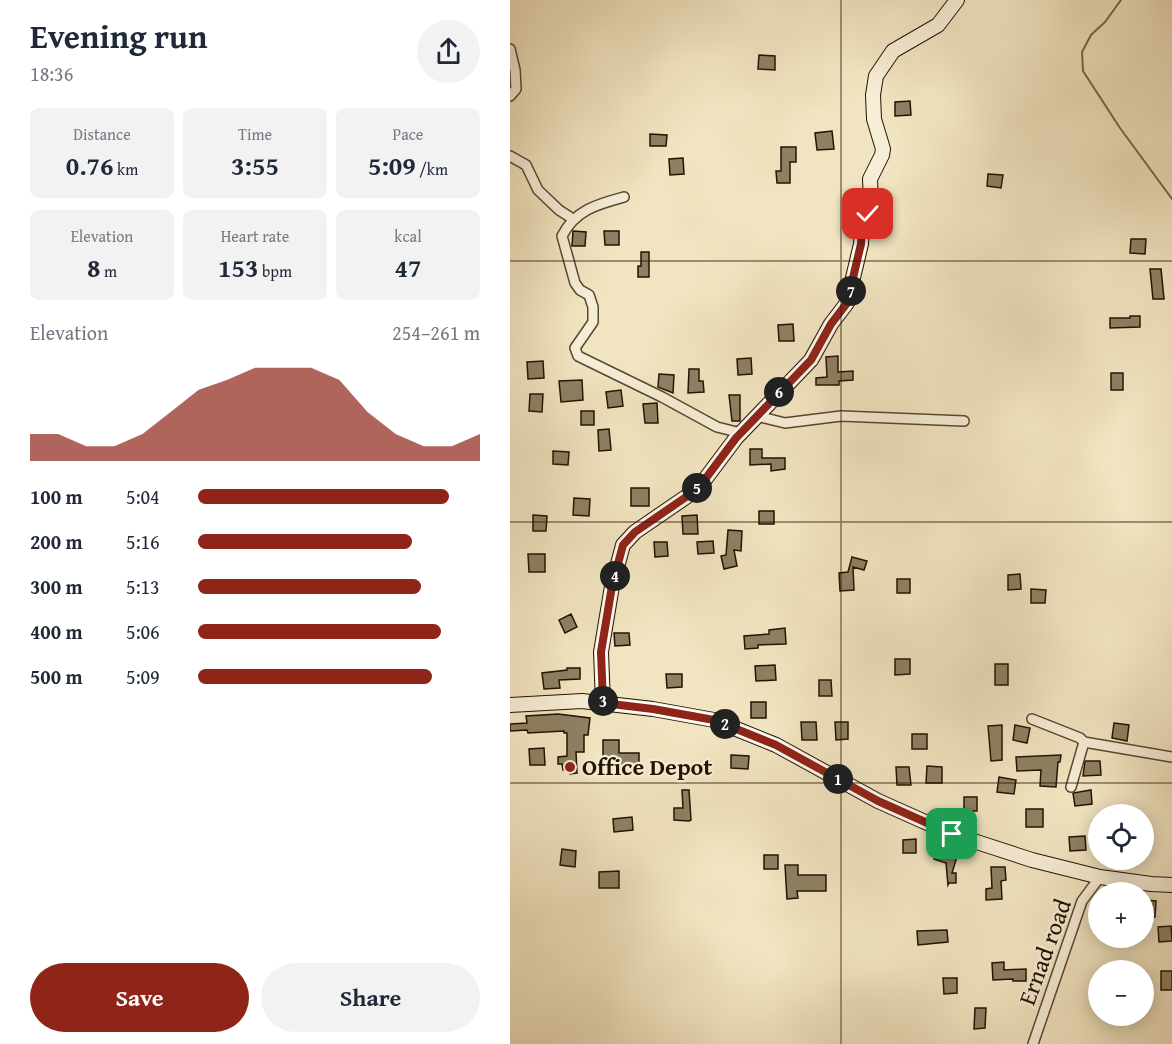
<!DOCTYPE html>
<meta charset="utf-8">
<style>
body{margin:0;font-family:"Gentium Book Plus",serif;background:#f2f2f3;color:#1f2937;height:100vh;display:flex;flex-direction:column;font-size:22px;white-space:nowrap}
*{box-sizing:border-box;margin:0}
p{font-size:20px;color:#747a83}
.icon{flex:none;width:33px;height:33px;fill:none;stroke:currentColor;stroke-width:2;stroke-linecap:round;stroke-linejoin:round}
.map{position:relative;flex:1;overflow:hidden}
.drawer{display:flex;flex-direction:column;background:#fff;width:510px}
.drawer>*{flex:none}
.fabs{position:absolute;left:578px;top:804px;display:grid;gap:12px}
.fabs a{display:grid;place-items:center;width:66px;height:66px;border-radius:50%;background:#fff;box-shadow:0 3px 15px #0003;font-size:30px}
.pin{position:absolute;display:grid;place-items:center;width:51px;height:51px;color:#fff;margin:-26px;border-radius:12px;box-shadow:0 3px 9px #0006}
.km{position:absolute;width:30px;height:30px;margin:-15px;border-radius:50%;background:#222;color:#fff;font-size:16px;line-height:30px;text-align:center}
.round{display:grid;place-items:center;flex:none;width:63px;height:63px;border-radius:32px;background:#f2f2f3}
.summary{display:flex;align-items:center;justify-content:space-between;height:102px;padding:0 30px}
h1{font-size:33px;font-weight:600;line-height:45px}
.metrics{display:grid;grid-template-columns:repeat(3,1fr);gap:9px;height:102px;padding:6px 30px}
.metrics div{display:grid;align-content:center;border-radius:9px;background:#f2f2f3;text-align:center}
.metrics b{font-size:26px;font-weight:600}
.metrics small{font-size:16px;font-weight:400}
.metrics p{font-size:16px}
.chart{height:168px;padding:12px 30px}
.chart p{display:flex;justify-content:space-between}
.chart svg{width:100%;height:108px;margin-top:6px;fill:#8f2418;opacity:.7}
.primary-button{display:flex;gap:12px;margin-top:auto;padding:12px 30px}
.primary-button a{flex:1;height:69px;border-radius:36px;background:#8f2418;color:#fff;font-size:24px;font-weight:600;line-height:69px;text-align:center}
.primary-button a+a{background:#f2f2f3;color:#1f2937}
ul{padding:0 30px;list-style:none;font-size:20px}
li{display:grid;grid-template-columns:96px 72px 1fr;align-items:center;height:45px}
li i{height:15px;border-radius:8px;background:#8f2418}
main{display:flex;flex:1;min-height:0}
.map>svg:first-child{display:block}
.lines{fill:none;stroke-linecap:round;stroke-linejoin:round}
.stream{stroke:#75664d;stroke-width:2}
.building{fill:#8e8064;stroke:#231301;stroke-width:1.5}
.street-casing{stroke:#564731;stroke-width:12}
.secondary-casing{stroke:#231301;stroke-width:16}
.street{stroke:#f6edd6;stroke-width:9}
.secondary{stroke:#f6edd6;stroke-width:14}
.route-casing{stroke:#fff;stroke-width:12}
.route{stroke:#8f2418;stroke-width:8}
.grid{fill:none;stroke:#231301;stroke-width:1.5;stroke-opacity:0.55}
.poi-dot{fill:#8f2418;stroke:#f6edd6;stroke-width:2}
.labels{text-anchor:middle;stroke-width:4.5;stroke-linejoin:round;paint-order:stroke}
.poi-label{font-size:24px;font-weight:bold;fill:#231301;stroke:#f6edd6;text-anchor:start}
.street-label{font-size:24px;fill:#231301;stroke:#f6edd6}
</style>
<main>
<section class="drawer">
<div class="summary"><div><h1>Evening run</h1><p>18:36</p></div><a class="round"><svg class="icon" aria-label="share" viewBox="0 0 24 24"><path d="M12 15V3M7 8l5-5 5 5M5 13v7h14v-7"/></svg></a></div>
<div class="metrics">
<div><p>Distance</p><b>0.76<small> km</small></b></div>
<div><p>Time</p><b>3:55</b></div>
<div><p>Pace</p><b>5:09<small> /km</small></b></div>
</div>
<div class="metrics">
<div><p>Elevation</p><b>8<small> m</small></b></div>
<div><p>Heart rate</p><b>153<small> bpm</small></b></div>
<div><p>kcal</p><b>47</b></div>
</div>
<div class="chart"><p><span>Elevation</span>254–261 m</p>
<svg viewBox="0 0 160 44" preserveAspectRatio="none"><path d="M0 44V33L10 33L20 38L30 38L40 33L50 24L60 15L70 11L80 6L90 6L100 6L110 11L120 24L130 33L140 38L150 38L160 33V44z"/></svg>
</div>
<ul>
<li><b>100 m</b>5:04<i style="width:89%"></i></li>
<li><b>200 m</b>5:16<i style="width:76%"></i></li>
<li><b>300 m</b>5:13<i style="width:79%"></i></li>
<li><b>400 m</b>5:06<i style="width:86%"></i></li>
<li><b>500 m</b>5:09<i style="width:83%"></i></li>
</ul>
<div class="primary-button"><a>Save</a><a>Share</a></div>
</section>
<div class="map">
<svg width="662" height="1044" viewBox="0 0 662 1044">
<rect width="100%" height="100%" fill="#f1e4c0"/>
<filter id="stains"><feTurbulence type="fractalNoise" baseFrequency=".00333" numOctaves="4"/><feColorMatrix values="0 0 0 0 .2 0 0 0 0 .09 0 0 0 0 .02 0 0 0 .5 -.17"/></filter>
<radialGradient id="worn" r=".72"><stop offset=".6" stop-color="#630" stop-opacity="0"/><stop offset="1" stop-color="#630" stop-opacity=".3"/></radialGradient>
<g class="lines">
<path class="stream" d="M611,0L595,22L581,35L572,52L573,71L610,128L662,199"/>
</g>
<path class="building" d="M249,55L265,56V70L248,69Z
M400,101L401,115L385,116V102Z
M322,131L324,149L307,150L305,133Z
M140,134L157,135L156,146H140Z
M271,147H286V162H280V183H267L266,171H271Z
M173,158L174,174L160,175L159,159Z
M478,174L493,175L491,188L477,186Z
M63,231L76,232L75,246H62Z
M94,231H109V245H95Z
M621,239H636L635,254L620,253Z
M131,252H139V277H128V266H131Z
M640,269H651L654,299H643Z
M620,316H630V327L600,328V318H620Z
M283,324L284,341H269L268,325Z
M328,356V372L343,371V380L329,381V385H306V378L317,377L316,357Z
M241,358L242,374L228,375L227,359Z
M33,361L34,378L18,379L17,362Z
M179,369H189V381H193L194,392L178,393Z
M601,373H613V390H601Z
M149,374L164,375L163,393L148,387Z
M72,380L73,400L51,402L49,381Z
M111,390L113,406L98,408L96,392Z
M20,394H33L32,412L19,411Z
M219,395H230V421H222Z
M147,403L148,423H135L133,404Z
M71,411H84V425H71Z
M99,429L101,450L89,451L88,430Z
M240,449H252V458H275V469L261,471V464L240,465Z
M43,451L59,452L58,465L43,464Z
M121,488H139V506H121Z
M64,498L80,499L79,516L63,515Z
M249,511H264V524H249Z
M23,515L37,516L36,531H23Z
M187,515L188,534H173L172,516Z
M218,530L232,531L231,551L224,550L227,566L214,569L211,556L216,555Z
M203,541L204,553L188,554L187,542Z
M144,542H157L158,556L145,557Z
M18,554H35V572H19Z
M342,557L357,561L354,570L343,567L344,590L330,591L329,573L338,572Z
M510,574L511,589L498,590V575Z
M387,579H400V593H387Z
M521,589L536,590L535,603H521Z
M61,614L67,627L55,633L49,620Z
M275,628L276,644L248,645V648L235,649L234,636L259,634V630Z
M104,633H119L120,645L105,646Z
M385,659H400V674L385,675Z
M485,664H498V685H485Z
M265,665L266,680L246,681L245,666Z
M57,668H70V679L49,680L50,688L34,689L32,673L57,670Z
M156,674H172V687L157,688Z
M309,680H321L322,696H309Z
M241,702H256V718H241Z
M48,714L80,718L78,735H74V752H66L67,773L60,774V770H53L52,764H48V757L57,756V733H54V731L18,733L17,730L0,731V724L17,723L16,716Z
M291,722H306L307,740H292Z
M325,722H338V739L326,740Z
M604,723L619,725L617,741L602,738Z
M492,725V760L481,761L478,726Z
M505,725L520,728L517,743L503,740Z
M402,734H417V749H402Z
M93,740H109V753H129V765L93,764Z
M34,748L35,765H20L19,749Z
M221,755L239,756L238,769L221,768Z
M551,755L550,762H548L546,787L530,786L531,770L507,771L506,757Z
M575,761H590L591,775L573,776Z
M417,766L432,767V783H416Z
M386,767H399L401,785H387Z
M489,777L506,780L504,794L487,792Z
M172,790H179L181,820L179,821L164,820V808H173Z
M581,790L582,804L565,806L563,793Z
M454,797H467V811H454Z
M516,809H533V827H516Z
M122,817L123,830L104,832L103,819Z
M575,836L576,850L560,851L559,837Z
M406,839V853H393V840Z
M429,843L449,850L442,873H446V883H439L438,885L436,863L424,859Z
M52,849L66,851L65,867L50,865Z
M254,855H268V869H254Z
M275,865H288V875H316V891H287L288,898L277,899Z
M481,867H495L496,880L491,881L492,899L476,900V889L482,888Z
M109,871V888H89V872Z
M634,900L646,901L645,917L633,916Z
M661,926L662,941L649,942L648,927Z
M437,930L438,942L408,945L407,931Z
M494,962V970L516,969V981H503V979L483,980L482,963Z
M651,971H662V990H651Z
M433,978H447V993L434,994Z
M465,1008H476L475,1028L464,1029Z"/>
<g class="lines">
<defs>
<path id="street" d="M0,49L5,70L6,89L0,96
M0,156L16,165L28,190L49,210L63,219
M114,197C88,204 65,210 52,236L65,283L70,290L79,295L83,307V322L65,348L68,356L152,397L207,427L231,433
M247,416L275,423L331,416L454,421
M522,719L570,738L574,742L662,757
M561,787L574,742
M523,1044L572,901L590,877"/>
<path id="secondary" d="M93,703L91,652L102,586L113,545L125,532L176,497L193,482L226,438L301,360L321,324L337,303L351,244L352,226L358,214L361,201L360,179L372,155L373,149L364,119L363,95L366,76L383,51L428,25L447,0
M0,705L72,701L143,709L204,720L266,745L368,801L442,834L522,860L590,877L641,884L662,885"/>
</defs>
<use href="#street" class="street-casing"/>
<use href="#secondary" class="secondary-casing"/>
<use href="#street" class="street"/>
<use href="#secondary" class="secondary"/>
</g>
<g class="lines">
<defs>
<path id="route" d="M358,214L352,226L351,244L337,303L321,324L301,360L226,438L193,482L176,497L125,532L113,545L102,586L91,652L93,703L143,709L204,720L266,745L368,801L442,834"/>
</defs>
<use href="#route" class="route-casing"/>
<use href="#route" class="route"/>
</g>
<path class="grid" d="M331,0V1044M0,261H662M0,522H662M0,783H662"/>
<circle class="poi-dot" cx="60" cy="767" r="6"/>
<g class="labels">
<g class="poi-label">
<text x="72" y="775">Office Depot</text>
</g>
<g class="street-label">
<text transform="translate(535 952) rotate(-70)" y="8">Ernad road</text>
</g>
</g>
<rect width="100%" height="100%" filter="url(#stains)"/>
<rect width="100%" height="100%" fill="url(#worn)"/>
</svg>
<div class="fabs">
<a><svg class="icon" aria-label="locate" viewBox="0 0 24 24"><circle cx="12" cy="12" r="6"/><path d="M12 2v4M12 18v4M2 12h4M18 12h4"/></svg></a>
<a>+</a>
<a>−</a>
</div>
<div class="pin" style="left:442px;top:834px;background:#1e9e55"><svg class="icon" aria-label="arrive" viewBox="0 0 24 24"><path d="M6 21V4h12l-3 4 3 4H6"/></svg></div>
<div class="pin" style="left:358px;top:214px;background:#d93025"><svg class="icon" aria-label="check" viewBox="0 0 24 24"><path d="M5 12l5 5 9-10"/></svg></div>
<b class="km" style="left:328px;top:779px">1</b>
<b class="km" style="left:215px;top:724px">2</b>
<b class="km" style="left:93px;top:701px">3</b>
<b class="km" style="left:105px;top:576px">4</b>
<b class="km" style="left:187px;top:488px">5</b>
<b class="km" style="left:269px;top:392px">6</b>
<b class="km" style="left:341px;top:291px">7</b>
</div>
</main>
